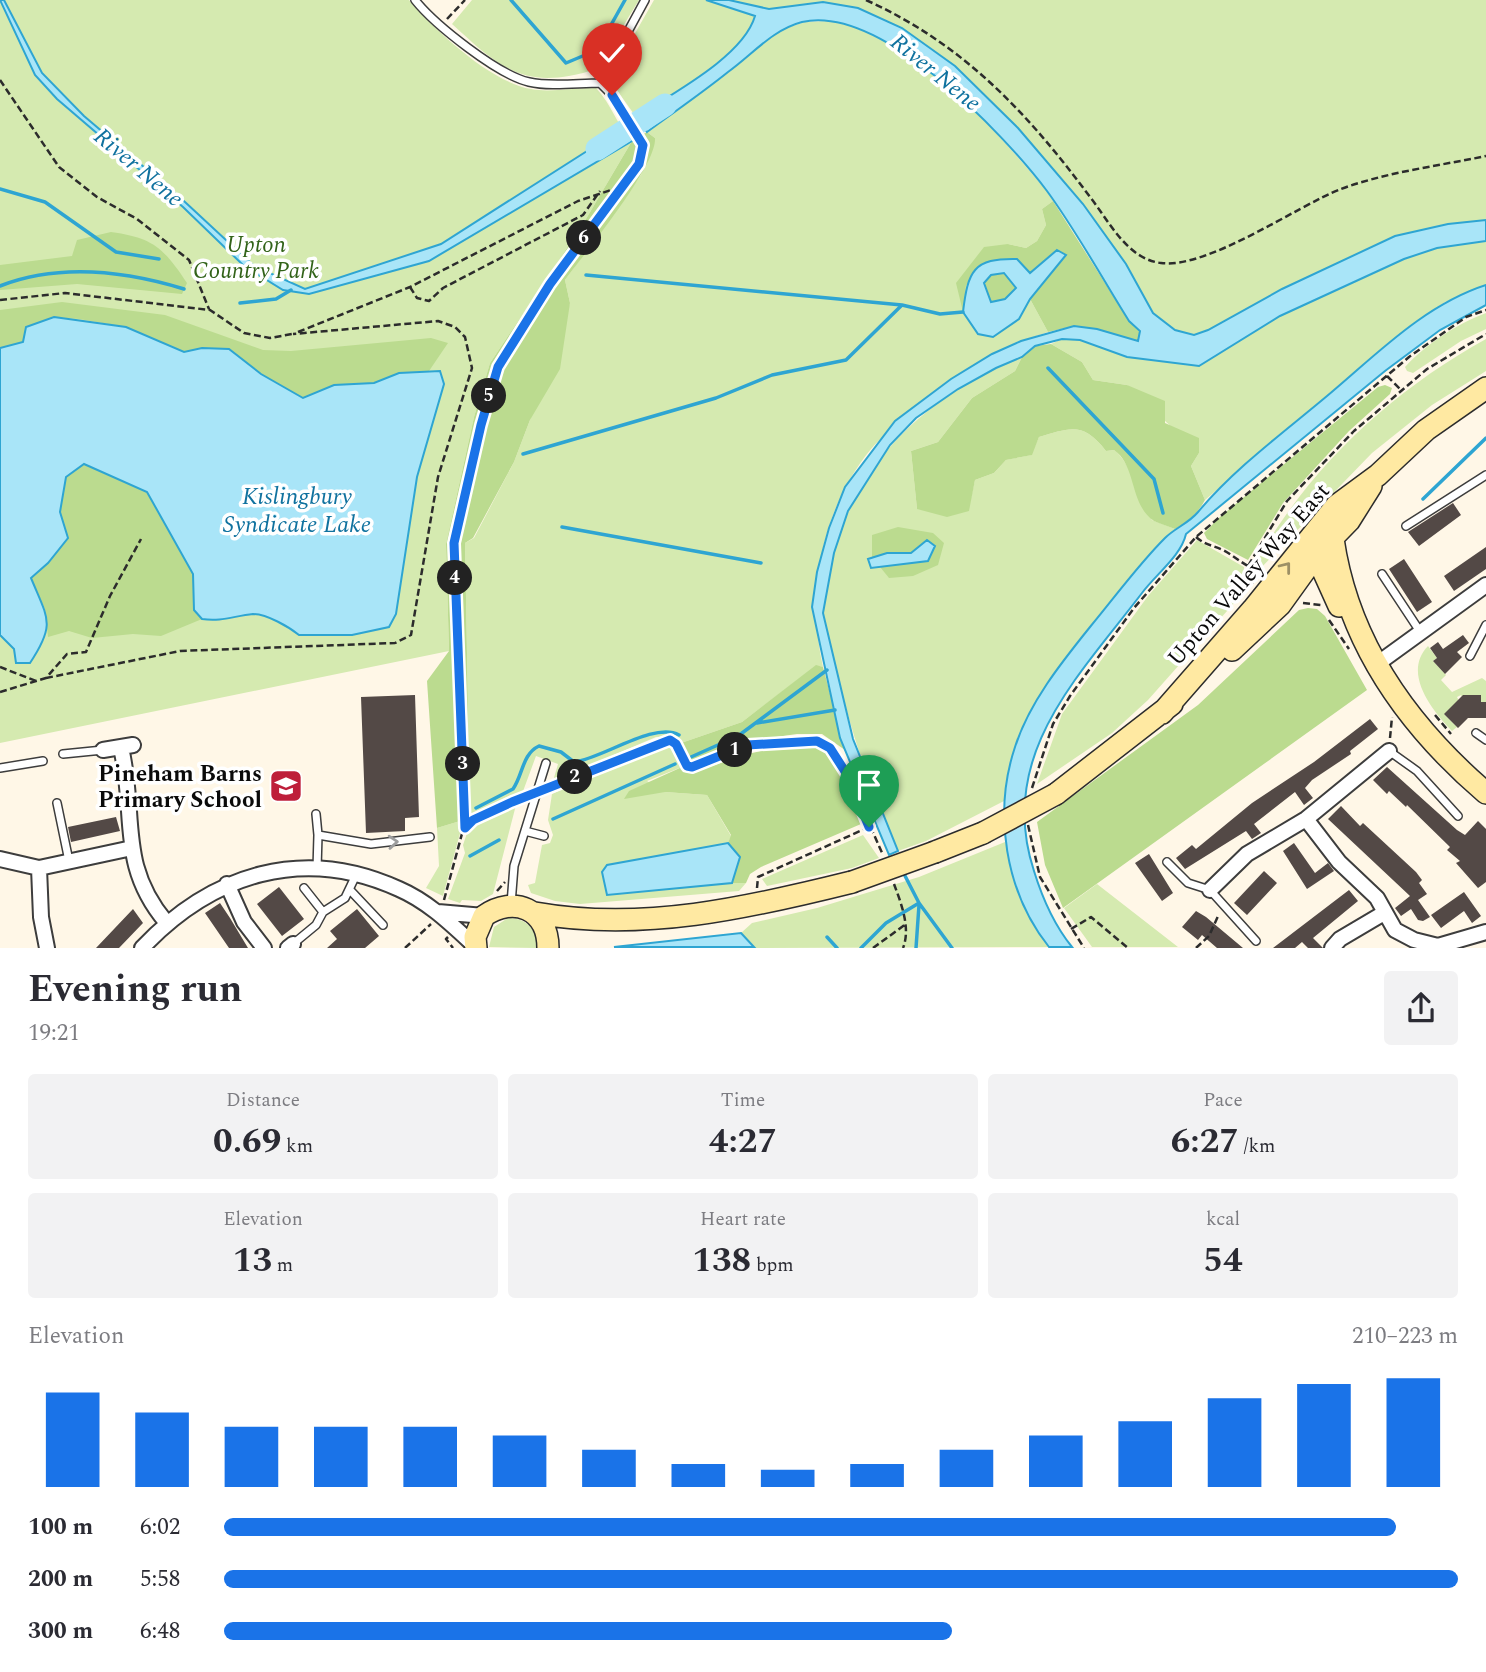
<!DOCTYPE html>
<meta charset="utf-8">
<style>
body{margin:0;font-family:Spectral,serif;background:#f2f2f3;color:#2b2b33;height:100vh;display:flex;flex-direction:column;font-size:26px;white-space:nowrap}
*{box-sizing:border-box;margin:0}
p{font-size:23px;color:#7c7c81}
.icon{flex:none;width:38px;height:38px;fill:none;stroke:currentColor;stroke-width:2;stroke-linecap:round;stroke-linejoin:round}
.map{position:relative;height:948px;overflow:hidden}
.panel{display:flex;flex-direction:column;background:#fff;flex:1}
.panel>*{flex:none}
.pin{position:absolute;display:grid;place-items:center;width:60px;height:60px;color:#fff;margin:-72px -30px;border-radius:50% 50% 50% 0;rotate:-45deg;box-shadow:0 0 7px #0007}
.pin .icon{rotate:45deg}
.km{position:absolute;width:35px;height:35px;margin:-18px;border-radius:50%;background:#222;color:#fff;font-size:19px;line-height:35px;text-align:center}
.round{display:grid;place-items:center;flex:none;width:74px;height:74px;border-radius:7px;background:#f2f2f3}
.headline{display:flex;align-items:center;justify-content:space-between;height:119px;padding:0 28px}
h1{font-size:38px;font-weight:700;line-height:52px}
.metrics{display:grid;grid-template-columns:repeat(3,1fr);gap:10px;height:119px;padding:7px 28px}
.metrics div{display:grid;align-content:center;border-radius:7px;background:#f2f2f3;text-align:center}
.metrics b{font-size:35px;font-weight:700}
.metrics small{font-size:19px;font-weight:400}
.metrics p{font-size:19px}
.chart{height:196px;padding:14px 28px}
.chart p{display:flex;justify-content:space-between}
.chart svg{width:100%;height:126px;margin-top:7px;stroke:#1a73e8;stroke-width:6}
ul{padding:0 28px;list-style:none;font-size:23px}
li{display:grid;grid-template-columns:112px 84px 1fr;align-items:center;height:52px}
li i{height:18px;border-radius:9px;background:#1a73e8}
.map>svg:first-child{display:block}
.green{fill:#d5eab0}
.forest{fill:#bbdb8f}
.water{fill:#a9e5f8;stroke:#2ea5d2;stroke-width:2;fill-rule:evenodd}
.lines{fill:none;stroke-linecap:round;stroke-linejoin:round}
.stream{stroke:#2ea5d2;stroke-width:3.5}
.river{stroke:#a9e5f8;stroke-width:23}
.building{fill:#534946}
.lane-casing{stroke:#3d3d3d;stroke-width:10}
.street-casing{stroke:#3d3d3d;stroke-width:18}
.secondary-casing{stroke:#2c2c2c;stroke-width:24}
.path{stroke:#2c2c2c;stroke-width:2.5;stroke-dasharray:7 3.5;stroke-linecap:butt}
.lane{stroke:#fff;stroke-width:7}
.street{stroke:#fff;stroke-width:14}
.secondary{stroke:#ffe9a2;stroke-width:21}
.secondary-bridge-casing{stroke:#2c2c2c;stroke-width:24;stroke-linecap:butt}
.secondary-bridge{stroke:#ffe9a2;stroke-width:21}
.oneway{stroke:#9d9065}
.oneway2{stroke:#9d9d9d}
.route-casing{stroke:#fff;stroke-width:14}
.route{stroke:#1a73e8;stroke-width:9}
.labels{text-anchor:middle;stroke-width:7;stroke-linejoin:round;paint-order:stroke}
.park-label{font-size:23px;font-style:italic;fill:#326319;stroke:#fff}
.street-label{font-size:23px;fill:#0a0a0a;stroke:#fff}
.poi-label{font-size:23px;font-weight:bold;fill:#0a0a0a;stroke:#fff;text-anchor:end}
.water-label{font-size:24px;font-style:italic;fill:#10729f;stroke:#fff}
</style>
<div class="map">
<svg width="1486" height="948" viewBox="0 0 1486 948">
<rect width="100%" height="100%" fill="#fff7e7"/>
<path class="green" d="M0,0H409C436,31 490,82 531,89C551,93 575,87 596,88C612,105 616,124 632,141L583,224L490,363L474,417L446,544L449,651L0,743Z
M472,0H639L597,69C526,91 503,71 452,24Z
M654,0H706L756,16C740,59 674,93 636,117L609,79Z
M713,0H1486V233L1425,240L1193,345H1166L1076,214L941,68L830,10L770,14Z
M805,22C818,22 835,19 847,24C929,51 992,127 1046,190L1053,201L1042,209L1046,225L1037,241L1026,248L1008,244L978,334L993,337L1019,319L1030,299L1048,332C996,349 955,374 915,410C901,423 883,435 871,449C821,510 806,592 823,667L816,666L742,722L681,743L674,736L656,737L553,781L558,764L536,756L522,794L470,818L465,543L474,538L514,462L530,420L570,303L565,280L641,175L655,138L647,132L731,70L777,31Z
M1486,241V285L1445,302L1401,333L1205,500L1191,466L1199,453L1127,385L1093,380L1082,362L1051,344L1062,339L1080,340L1127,357L1149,358L1163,362L1230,346L1280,316L1404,259L1437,248Z
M1486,313V329L1461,341L1413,373L1407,371L1405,367C1426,344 1457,324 1486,313Z
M1486,339V371L1432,405L1372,453L1256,573C1258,553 1270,539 1281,522C1333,446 1406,383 1486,339Z
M1022,357L1015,371L972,398L938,442L911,451L917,509L968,511L975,480L994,473L1006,460L1031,455L1039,437C1070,428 1083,421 1106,451L1114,450C1129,460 1143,501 1152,520L1175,529C1150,552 1129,579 1108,606C1060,664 1011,723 1004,801L926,841L898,851C872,797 854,740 839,681C833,660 825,636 824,614C822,599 829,582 831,567C851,463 928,395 1022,357Z
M1197,540L1244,567V578L1251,584L1148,700L1112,733L1037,784L1062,714L1148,596Z
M1428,646L1437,658L1433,661L1446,675L1441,680L1452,692L1482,678L1486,681V702H1481V695H1472L1466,705L1461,695L1457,697L1462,707L1444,714L1457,727L1452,731C1432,710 1402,673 1428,646Z
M669,744L682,767L647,781L665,792L707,795L731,836L728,843L608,865L746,883L739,891L580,904L555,901L531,893L528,885L535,883L542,845L550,843L553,835L548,820L552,794L637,755Z
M516,805L493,894L481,901L462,900L460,903L448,899L465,853L463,845L468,830Z
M460,821L462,826L443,896L426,888L439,866L437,828Z
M863,835L879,858L852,868L767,886L762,879Z
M1005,842L1019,891L1049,947L754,948L741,933L752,923L817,908L919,877Z
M1097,884L1178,947H1092L1064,908Z
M508,918C526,918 538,929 536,948L489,947L494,927Z"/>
<path class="forest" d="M647,132L655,138C657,166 584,254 565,280L570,303L560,369L530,420L514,462L473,538L465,543L470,818L437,828L427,681L449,651L446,544L474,417L490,363L583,224L632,141Z
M1053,201L1129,321L1140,331L1138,341L1097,329L1074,326L1048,332L1030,299L1065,256L1029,273L1017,259L966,285L963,312L956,283L984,247L1008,244L1026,248L1037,241L1046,225L1042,209Z
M111,232C153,238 163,247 187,283L182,294L77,284L0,290V265L72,256L77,240Z
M1004,273L1017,287L1005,299L991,302L984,283L991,275Z
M62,302L165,315L263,350L291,351L431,338L448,343L429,371L399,373L374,383L334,385L303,398L261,374L229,349L202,348L184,352L126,327L79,319L54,317L26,327L23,342L0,348V310Z
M1051,344L1082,362L1093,380L1127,385L1165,401V423L1199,438V453L1191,466L1205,500C1198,513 1188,522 1175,529C1168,526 1160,524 1154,521C1129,504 1137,466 1114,450L1106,451C1083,421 1070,428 1039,437L1032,455L1006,460L994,473L975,480L969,511L947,517L917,509L911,451L938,442L972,398L1015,371L1022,357L1035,346Z
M1385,385L1392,388L1390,394L1349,431L1283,503L1248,560L1207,539L1204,533L1221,516L1378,387Z
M84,464L147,492L193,574L194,609L202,619L161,636L133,634L92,638L69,631L48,637L45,609L31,578L48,563L68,538L60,512L66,477Z
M898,527L933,533L944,543L938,565L913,576L889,578L872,557V535Z
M1308,608L1317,609L1325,616L1367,690L1063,908L1045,865L1037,822L1198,705L1299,610Z
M816,665L823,667L845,750L822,734H797L747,741L714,757L691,761L681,743L742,722Z
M809,745C843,750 851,797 861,824L761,867L750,874L746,883H732L740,857L728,843L731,835L707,795L665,792L624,799L629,791L682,767L688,772H696C735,757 768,746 809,745Z"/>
<path class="water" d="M0,0H4L42,73L84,116L185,202L254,266L305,289L441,244L598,144L612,134L617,125L632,141L429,261L309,294L283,290L244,266L183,207L57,99L35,75Z
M706,0H729L769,9L823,2L858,8L902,28L955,66L1018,128L1083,204L1126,264L1153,313L1175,330L1194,335L1208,330L1282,289L1395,236L1448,224L1486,220V241L1437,248L1404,259L1280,316L1199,366L1127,357L1080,340L1062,339L1035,346L1022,357L996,368L958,389L916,418L890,445L848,511L834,553L823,613L853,739L898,851L889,855L840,738L812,607L817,572L829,528L845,487L895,421L951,379L992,354L1021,341L1074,326L1097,329L1138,341L1140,331L1129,321C1102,278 1077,232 1047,191C1003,133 881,4 802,22C772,30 753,54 728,72C702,93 674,112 647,132L636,117C671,94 743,57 755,16Z
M1057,250L1066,255L1030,299L1019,319L993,337L978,334L963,312C968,271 973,258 1017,259L1030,273ZM1004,273L1016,288L1005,299L991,302L984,283L991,275Z
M1486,285V305L1440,330L1385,371L1186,534C1181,556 1156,574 1142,593C1078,677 996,756 1034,871C1042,897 1055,926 1072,947H1049C1005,892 993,813 1015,747C1029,703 1061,663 1090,627C1115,597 1138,565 1165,538C1175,528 1189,523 1198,512C1235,468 1283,433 1327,396C1376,355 1424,305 1486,285Z
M54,317L126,327L184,352L202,348L229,349L261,374L303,398L334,385L374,383L399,373L440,371L444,384L417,477L396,614L389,627L352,635H299C289,627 267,614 253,614C234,616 221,622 202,619L194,610L193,574L147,492L84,464L66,477L60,512L68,538L48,563L31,578C48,619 56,624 30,663H16L14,649L0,635V348L23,342L26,327Z
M927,540L935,546L928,561L871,568L868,559L887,553H911Z
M728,843L740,857L732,883L607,895L602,872L607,865Z
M741,933L754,947H614Z"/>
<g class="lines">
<path class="stream" d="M511,0L566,63L597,50L625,0
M0,189L45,202L116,252L159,259
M586,275L902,305L940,314L963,312
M0,286C59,263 125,271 184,289
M240,303L276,299L291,290
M1048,368L1154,479L1163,513
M523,454L716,398L772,375L846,360L902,305
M1423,499L1486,438
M562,527L761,563
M757,723L835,710
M691,757L738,736L827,670
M476,808L513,789C523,775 522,754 539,746L561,752L574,762C602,759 654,721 679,735
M553,819L675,764
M470,856L499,840
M902,870L919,903L952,948
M827,937L837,948
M861,948L886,923L919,903
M916,948L919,905"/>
<path class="river" d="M597,149L665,105"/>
</g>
<path class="building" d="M1453,503L1461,515L1419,546L1408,532Z
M1486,547V569L1454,591L1444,576Z
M1404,559L1432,602L1417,612L1389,569Z
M1463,635L1469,643L1457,652L1462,657L1445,674L1433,661L1437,658L1430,648L1438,642L1443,649Z
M415,695L419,817L405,818V831L366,833L361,697Z
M1463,695H1481V702H1486V718H1468L1458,728L1444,714Z
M1370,719L1378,729L1350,751L1351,754L1312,780L1305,788L1313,798L1304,805L1295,792L1254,824L1261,833L1252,839L1246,831L1185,869L1176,858L1192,845L1196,849L1252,803L1314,762Z
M1387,767L1457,830L1465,835L1478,821L1486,829V882L1478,888L1456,863L1460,861L1447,850L1450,847L1407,805L1406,807L1389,791L1387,794L1373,780Z
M1341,806L1360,826L1363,823L1416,872L1422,880L1419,883L1427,894L1418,900L1430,917L1423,921L1418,920L1411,909L1401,916L1395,908L1410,896L1328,819Z
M116,817L120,831L71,842L68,827Z
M1294,843L1315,873L1328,863L1334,871L1307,889L1283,851Z
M1149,854L1173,893L1162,901L1135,863Z
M1264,871L1277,883L1247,915L1234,903Z
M279,887L304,919L282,936L257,904Z
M1349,890L1358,901L1313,938L1323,948H1308L1302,942L1295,948H1273Z
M1464,892L1481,916L1472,923L1464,911L1441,928L1431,915Z
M220,903L230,918L248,948H229L205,913Z
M133,909L143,923L119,948H96Z
M357,909L379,936L365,948H327L337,939L330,931Z
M1196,911L1206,917L1243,948H1217L1202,935L1198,940L1182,927Z"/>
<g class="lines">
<defs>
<path id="lane" d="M415,0C435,25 498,75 529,82C550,87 578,83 600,83
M625,118L612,95L600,83L645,0
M1406,526L1486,475
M1382,574L1421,633
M1470,656L1486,625
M1476,733L1486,740
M1389,751L1417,771L1458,816
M63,754L103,750
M0,768L43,761
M57,803L69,861
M316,814L318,835
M525,831L544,836
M1167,862L1188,883L1210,890L1256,941
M317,869L318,835L371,844L430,837
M304,888L323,912L345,898L356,875
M350,890L383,925
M511,904L514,866L546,763
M293,944L316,925L323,912"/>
<path id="street" d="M1377,664L1486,585
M121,748C137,814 117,864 166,922
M103,750L133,745
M1306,819L1339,862L1377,898L1395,930L1414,940L1438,946L1486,932
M0,859L39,868L132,848
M39,868L41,917L47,948
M227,884L244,922L264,948
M1210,890L1247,854L1306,819L1389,751
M438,912L484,916
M142,948C212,874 303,845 399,889C429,902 452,925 476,947
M288,948L293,944
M1332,948L1340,939L1384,913"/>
<path id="secondary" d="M1333,539C1348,643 1409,727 1486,793
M1315,546L1316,555L1339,606
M1232,650L1280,605L1316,555L1349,521L1371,486
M1162,713L1253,609L1336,506L1378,475L1426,430L1486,388
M1056,794L1172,704
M935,852L983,833
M535,913C642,932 748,908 852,882
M476,948L475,937L484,916C514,895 548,909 548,948"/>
</defs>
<use href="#lane" class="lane-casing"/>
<use href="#street" class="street-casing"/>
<use href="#secondary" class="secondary-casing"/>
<path class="path" d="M866,0C963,44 1027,112 1090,197C1109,221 1127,259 1161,263C1208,269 1297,206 1341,189C1387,172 1438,166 1486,156
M447,19L465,0
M0,80L59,167L97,197L137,219L189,260L209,309
M410,287L417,298L429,301L443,288L583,215L600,191
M0,300L65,293L210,310L244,333L270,338L292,334
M298,332L410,287L578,201L623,186
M1387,376L1401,390
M1196,537C1205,545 1212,545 1223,550C1231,554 1239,561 1248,566
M1254,583L1247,577L1248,566L1287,501L1354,431L1427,369L1486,334
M1303,603L1321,605
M1329,620L1349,649
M0,667L36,681
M46,678L180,651L395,643L411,635L438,477L472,368L465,337L455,327L438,321L293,334
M0,692L46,678L67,654L86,652L110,596L141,539
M1435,715L1451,734
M1390,738L1392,717
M550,788L670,740L676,744L687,766L692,767L747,745L817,741L830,748L848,776L883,855
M1032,788L1053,724L1070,696L1134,608L1196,537L1409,357L1466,317L1486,310
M1028,825L1040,877L1084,948
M465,828L473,820L524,798
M894,884C901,903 911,928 903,948
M757,888L758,877L869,827
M497,891L505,882
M444,900L466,819L454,543L481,425L497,367L550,284L639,164L643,145L630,124
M1071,929L1091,917L1128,948
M448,937L446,939L453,948
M405,948L431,924
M873,948L906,924
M1196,948L1209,936L1219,914"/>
<use href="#lane" class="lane"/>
<use href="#street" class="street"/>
<use href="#secondary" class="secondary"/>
<defs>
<path id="secondary-bridge" d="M983,833L1056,794
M852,882L935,852"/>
</defs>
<use href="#secondary-bridge" class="secondary-bridge-casing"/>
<use href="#secondary-bridge" class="secondary-bridge"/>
</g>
<defs><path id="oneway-chevron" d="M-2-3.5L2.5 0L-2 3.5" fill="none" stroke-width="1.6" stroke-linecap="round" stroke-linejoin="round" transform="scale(1.75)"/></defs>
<use class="oneway" href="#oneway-chevron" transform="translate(1286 567) rotate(-52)"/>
<use class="oneway2" href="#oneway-chevron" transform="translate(393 842) rotate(-4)"/>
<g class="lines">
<defs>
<path id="route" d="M612,95L643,145L639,164L550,284L498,367L481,425L454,543L465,828L473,820L512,802L670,740L676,744L687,766L692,767L747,745L817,741L830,748L848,776L869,827"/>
</defs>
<use href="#route" class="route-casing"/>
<use href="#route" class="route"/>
</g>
<defs>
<symbol id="school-square" viewBox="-11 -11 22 22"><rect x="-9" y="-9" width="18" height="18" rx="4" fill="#be1e3a" stroke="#fff"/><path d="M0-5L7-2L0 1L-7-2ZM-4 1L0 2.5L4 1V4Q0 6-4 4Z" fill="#fff"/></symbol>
</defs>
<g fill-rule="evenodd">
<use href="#school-square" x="267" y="767" width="38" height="38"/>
</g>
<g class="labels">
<g class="park-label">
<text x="256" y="252">Upton<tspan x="256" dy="26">Country Park</tspan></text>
</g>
<g class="street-label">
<text transform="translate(1248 574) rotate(-49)" y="8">Upton Valley Way East</text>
</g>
<g class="poi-label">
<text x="262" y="781">Pineham Barns<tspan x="262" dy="26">Primary School</tspan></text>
</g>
<g class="water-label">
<text transform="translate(936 72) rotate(39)" y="8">River Nene</text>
<text transform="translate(139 167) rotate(40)" y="8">River Nene</text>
<text x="297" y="504">Kislingbury<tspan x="297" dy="28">Syndicate Lake</tspan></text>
</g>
</g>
</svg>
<div class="pin" style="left:869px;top:827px;background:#1e9e55"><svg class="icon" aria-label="arrive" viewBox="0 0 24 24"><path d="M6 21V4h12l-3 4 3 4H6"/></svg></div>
<div class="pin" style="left:612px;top:95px;background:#d93025"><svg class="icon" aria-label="check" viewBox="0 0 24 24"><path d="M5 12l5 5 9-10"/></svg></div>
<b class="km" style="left:735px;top:750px">1</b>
<b class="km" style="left:575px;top:777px">2</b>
<b class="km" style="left:463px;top:764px">3</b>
<b class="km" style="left:455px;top:578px">4</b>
<b class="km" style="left:489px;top:396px">5</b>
<b class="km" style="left:584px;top:238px">6</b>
</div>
<section class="panel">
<div class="headline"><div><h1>Evening run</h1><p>19:21</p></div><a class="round"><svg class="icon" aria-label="share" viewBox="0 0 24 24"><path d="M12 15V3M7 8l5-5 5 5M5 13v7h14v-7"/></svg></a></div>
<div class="metrics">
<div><p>Distance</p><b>0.69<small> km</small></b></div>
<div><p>Time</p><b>4:27</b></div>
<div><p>Pace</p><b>6:27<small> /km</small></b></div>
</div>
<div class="metrics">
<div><p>Elevation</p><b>13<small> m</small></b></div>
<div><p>Heart rate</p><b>138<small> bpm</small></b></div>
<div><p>kcal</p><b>54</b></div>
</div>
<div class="chart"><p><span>Elevation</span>210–223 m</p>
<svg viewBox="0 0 160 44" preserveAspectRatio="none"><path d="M5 44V11M15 44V18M25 44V23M35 44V23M45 44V23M55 44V26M65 44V31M75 44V36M85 44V38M95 44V36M105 44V31M115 44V26M125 44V21M135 44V13M145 44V8M155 44V6"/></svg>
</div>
<ul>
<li><b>100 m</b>6:02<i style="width:95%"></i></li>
<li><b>200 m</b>5:58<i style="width:100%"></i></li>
<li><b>300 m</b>6:48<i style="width:59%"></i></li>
</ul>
</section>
